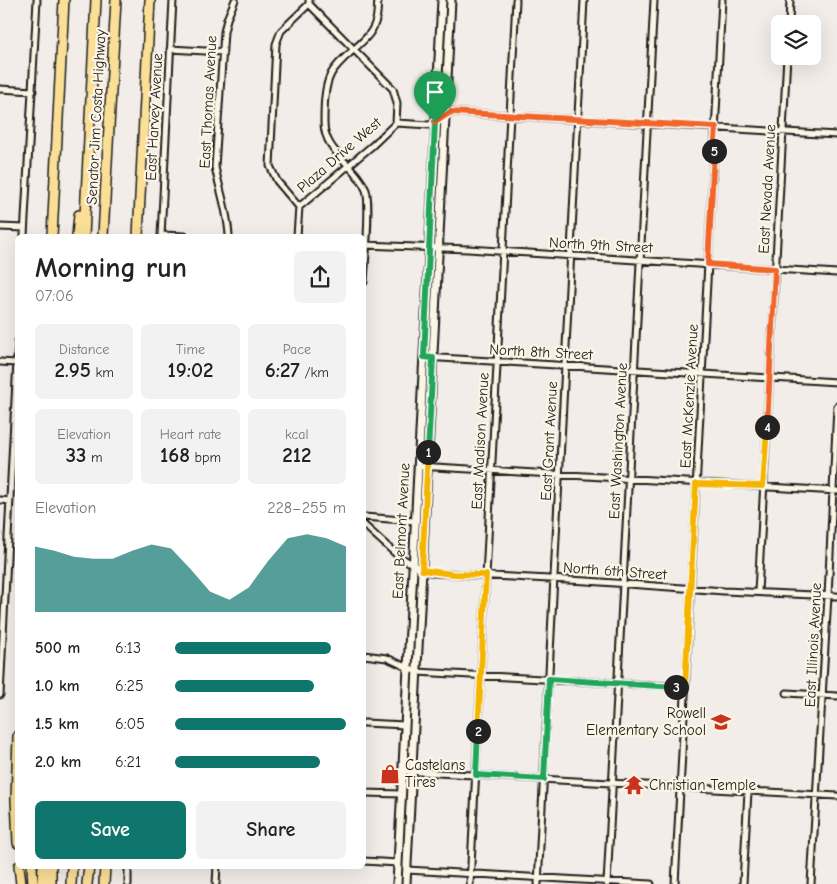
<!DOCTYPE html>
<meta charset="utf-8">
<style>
body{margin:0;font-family:"Comic Neue",sans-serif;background:#f2f2f2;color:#222;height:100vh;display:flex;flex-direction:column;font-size:19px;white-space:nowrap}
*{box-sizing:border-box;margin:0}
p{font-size:16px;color:#767676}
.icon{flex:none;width:28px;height:28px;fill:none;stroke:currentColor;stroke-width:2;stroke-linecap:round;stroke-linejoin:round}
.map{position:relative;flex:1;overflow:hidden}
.panel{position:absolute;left:15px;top:234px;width:351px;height:635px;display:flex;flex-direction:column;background:#fff;border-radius:8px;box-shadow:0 5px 20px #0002}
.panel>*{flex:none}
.fabs{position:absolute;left:771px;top:15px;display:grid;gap:10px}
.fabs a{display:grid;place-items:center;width:50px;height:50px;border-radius:8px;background:#fff;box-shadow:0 5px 20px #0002;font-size:25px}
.pin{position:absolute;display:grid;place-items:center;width:42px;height:42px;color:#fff;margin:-51px -21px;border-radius:50% 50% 50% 0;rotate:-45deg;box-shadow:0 0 5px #0007}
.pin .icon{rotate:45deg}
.km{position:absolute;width:25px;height:25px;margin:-12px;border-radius:50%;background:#222;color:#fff;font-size:14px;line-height:25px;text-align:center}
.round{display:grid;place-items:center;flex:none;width:52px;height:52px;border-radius:8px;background:#f2f2f2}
.headline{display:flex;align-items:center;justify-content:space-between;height:85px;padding:0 20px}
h1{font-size:28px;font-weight:700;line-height:38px}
.stats{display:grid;grid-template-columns:repeat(3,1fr);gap:8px;height:85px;padding:5px 20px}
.stats div{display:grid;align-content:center;border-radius:8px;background:#f2f2f2;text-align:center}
.stats b{font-size:21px;font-weight:700}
.stats small{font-size:14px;font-weight:400}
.stats p{font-size:14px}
.chart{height:140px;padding:10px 20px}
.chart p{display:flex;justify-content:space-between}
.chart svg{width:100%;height:90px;margin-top:5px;fill:#0f766e;opacity:.7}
.cta{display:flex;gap:10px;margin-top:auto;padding:10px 20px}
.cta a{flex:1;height:58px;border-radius:8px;background:#0f766e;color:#fff;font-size:20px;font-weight:700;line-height:58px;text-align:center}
.cta a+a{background:#f2f2f2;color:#222}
ul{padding:0 20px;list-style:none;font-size:16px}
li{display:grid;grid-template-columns:80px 60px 1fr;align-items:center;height:38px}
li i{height:12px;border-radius:6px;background:#0f766e}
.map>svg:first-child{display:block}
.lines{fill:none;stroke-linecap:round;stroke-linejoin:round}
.minor-casing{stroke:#1c1c1c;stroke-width:9}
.secondary-casing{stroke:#1c1c1c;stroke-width:11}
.motorway-casing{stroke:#1c1c1c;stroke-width:12}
.minor{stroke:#fcf5e5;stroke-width:5}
.secondary{stroke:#fcf5e5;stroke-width:7}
.motorway{stroke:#fbdf96;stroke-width:9}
.split-1-casing{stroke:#fff;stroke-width:10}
.split-2-casing{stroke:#fff;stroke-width:10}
.split-3-casing{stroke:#fff;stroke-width:10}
.split-4-casing{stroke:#fff;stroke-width:10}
.split-5-casing{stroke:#fff;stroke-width:10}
.split-6-casing{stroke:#fff;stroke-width:10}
.split-1{stroke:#22a559;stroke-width:6}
.split-2{stroke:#f5b400;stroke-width:6}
.split-3{stroke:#22a559;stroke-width:6}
.split-4{stroke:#f5b400;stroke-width:6}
.split-5{stroke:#f0652b;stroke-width:6}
.split-6{stroke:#f0652b;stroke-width:6}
.labels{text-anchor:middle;stroke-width:4.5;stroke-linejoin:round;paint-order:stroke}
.street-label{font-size:15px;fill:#1c1c1c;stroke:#fcf5e5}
.poi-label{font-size:15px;fill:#1c1c1c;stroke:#fcf5e5;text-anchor:start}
</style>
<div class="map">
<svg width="837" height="884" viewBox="0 0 837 884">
<rect width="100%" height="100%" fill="#f2ede8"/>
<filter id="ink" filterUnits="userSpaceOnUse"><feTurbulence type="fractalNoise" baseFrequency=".02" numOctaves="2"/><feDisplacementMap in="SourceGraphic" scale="10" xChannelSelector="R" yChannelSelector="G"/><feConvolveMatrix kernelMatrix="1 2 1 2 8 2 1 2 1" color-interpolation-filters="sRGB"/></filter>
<g filter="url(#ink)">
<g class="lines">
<defs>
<path id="minor" d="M309,4L393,89L397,103L396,123
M789,24L790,0
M170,49L223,52
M0,89L33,91
M396,123L430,125L451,112L837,135
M299,207L373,145L396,123
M0,227L24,228
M161,235L185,236
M24,236L37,0
M161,236L173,0
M229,236C228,213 220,191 215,167L224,32L227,19L235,0
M297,236L299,207L277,181L270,166L276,44L281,31L309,4V0
M364,245L468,249L837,273
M364,282C365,262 371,206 366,190C356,165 324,152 324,123C324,108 324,87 331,74C341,55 369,43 375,23C378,16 377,8 378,0
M424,357L837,382
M0,362L16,363
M418,466L837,491
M0,500L10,501
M364,517L415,521
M364,525L397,555L422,570L435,573L587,581L724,591L837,596
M758,592L787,56
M364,655L387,658L417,672L685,687
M787,693L837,696
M0,695L18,341
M364,723L405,725
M403,771L837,796
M364,793L402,794
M364,861L398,863
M407,870L651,884
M128,884V866
M216,884L217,866
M470,884L516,0
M538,884L584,0
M607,884L654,0
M675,884L722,0
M743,884L748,791
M811,884L828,596L837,406"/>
<path id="secondary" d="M397,884L442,0
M406,884L451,0"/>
<path id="motorway" d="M52,236L64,0
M77,236L79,215
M84,236L96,0
M103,236L116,0
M138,236L150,0
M18,736L16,799L18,843
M19,866L21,884
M32,866L33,884
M42,884L43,866
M51,884V866
M71,884L72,866
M87,884L89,866
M104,884L105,866"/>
</defs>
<use href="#minor" class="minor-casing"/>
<use href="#secondary" class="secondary-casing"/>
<use href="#motorway" class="motorway-casing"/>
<use href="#minor" class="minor"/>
<use href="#secondary" class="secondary"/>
<use href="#motorway" class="motorway"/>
</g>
</g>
<g class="lines" filter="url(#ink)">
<defs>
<path id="split-1" d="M428,452L433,358L424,357L435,122"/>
<path id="split-2" d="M428,452L422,570L452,574L486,575L478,731"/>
<path id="split-3" d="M478,731L476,775L544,779L549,679L676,687"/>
<path id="split-4" d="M676,687H685L696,484L763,486L767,427"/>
<path id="split-5" d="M714,151L708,264L775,269L767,427"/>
<path id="split-6" d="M435,122L451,112L716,127L714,151"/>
</defs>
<use href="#split-1" class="split-1-casing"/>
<use href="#split-2" class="split-2-casing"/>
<use href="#split-3" class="split-3-casing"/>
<use href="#split-4" class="split-4-casing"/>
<use href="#split-5" class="split-5-casing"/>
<use href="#split-6" class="split-6-casing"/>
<use href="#split-1" class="split-1"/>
<use href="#split-2" class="split-2"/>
<use href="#split-3" class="split-3"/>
<use href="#split-4" class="split-4"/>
<use href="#split-5" class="split-5"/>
<use href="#split-6" class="split-6"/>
</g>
<defs>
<symbol id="school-bare" viewBox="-9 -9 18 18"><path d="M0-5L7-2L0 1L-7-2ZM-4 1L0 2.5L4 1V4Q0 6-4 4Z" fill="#c8321e" stroke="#fcf5e5" stroke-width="2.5" paint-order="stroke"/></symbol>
<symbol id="shop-bare" viewBox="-9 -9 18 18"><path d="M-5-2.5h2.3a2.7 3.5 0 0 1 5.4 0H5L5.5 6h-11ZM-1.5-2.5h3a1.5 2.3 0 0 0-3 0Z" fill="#c8321e" stroke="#fcf5e5" stroke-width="2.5" paint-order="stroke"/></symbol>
<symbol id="temple-bare" viewBox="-9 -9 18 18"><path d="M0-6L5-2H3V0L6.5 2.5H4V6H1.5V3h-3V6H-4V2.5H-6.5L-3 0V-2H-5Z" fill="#c8321e" stroke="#fcf5e5" stroke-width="2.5" paint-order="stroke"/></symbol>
</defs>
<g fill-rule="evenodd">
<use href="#school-bare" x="707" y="708" width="28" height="28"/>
<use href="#shop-bare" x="376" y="760" width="28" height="28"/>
<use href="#temple-bare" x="620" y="771" width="28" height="28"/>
</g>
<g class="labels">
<g class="street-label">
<text transform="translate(208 102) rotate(-87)" y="5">East Thomas Avenue</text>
<text transform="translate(96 117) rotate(-87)" y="5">Senator Jim Costa Highway</text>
<text transform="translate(154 117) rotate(-87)" y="5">East Harvey Avenue</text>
<text transform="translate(339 155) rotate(-41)" y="5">Plaza Drive West</text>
<text transform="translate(767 189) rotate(-87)" y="5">East Nevada Avenue</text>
<text transform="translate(601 245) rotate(3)" y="5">North 9th Street</text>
<text transform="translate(541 352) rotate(3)" y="5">North 8th Street</text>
<text transform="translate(689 396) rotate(-87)" y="5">East McKenzie Avenue</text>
<text transform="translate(480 441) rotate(-87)" y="5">East Madison Avenue</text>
<text transform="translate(549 441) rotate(-87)" y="5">East Grant Avenue</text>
<text transform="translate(618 441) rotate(-87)" y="5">East Washington Avenue</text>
<text transform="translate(401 531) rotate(-87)" y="5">East Belmont Avenue</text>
<text transform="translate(615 571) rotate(4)" y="5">North 6th Street</text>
<text transform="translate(813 645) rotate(-87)" y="5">East Illinois Avenue</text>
</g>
<g class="poi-label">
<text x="706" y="718" text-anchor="end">Rowell<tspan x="706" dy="17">Elementary School</tspan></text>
<text x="405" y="770">Castelans<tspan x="405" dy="17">Tires</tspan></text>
<text x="649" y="790">Christian Temple</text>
</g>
</g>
</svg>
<div class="fabs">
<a><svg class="icon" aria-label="layers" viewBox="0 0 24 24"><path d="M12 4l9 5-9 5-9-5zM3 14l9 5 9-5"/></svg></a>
</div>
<div class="pin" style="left:435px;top:122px;background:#1e9e55"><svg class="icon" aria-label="arrive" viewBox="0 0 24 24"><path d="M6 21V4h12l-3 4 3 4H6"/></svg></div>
<b class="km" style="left:428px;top:452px">1</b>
<b class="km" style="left:478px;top:731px">2</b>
<b class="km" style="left:676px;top:687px">3</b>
<b class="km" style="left:767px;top:427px">4</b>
<b class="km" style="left:714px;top:151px">5</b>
<section class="panel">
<div class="headline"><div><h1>Morning run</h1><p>07:06</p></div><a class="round"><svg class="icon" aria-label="share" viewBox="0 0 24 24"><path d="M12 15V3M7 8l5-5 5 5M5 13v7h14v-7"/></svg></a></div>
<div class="stats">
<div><p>Distance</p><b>2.95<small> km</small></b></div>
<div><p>Time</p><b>19:02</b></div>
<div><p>Pace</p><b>6:27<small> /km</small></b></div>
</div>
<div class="stats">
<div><p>Elevation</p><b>33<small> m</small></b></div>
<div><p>Heart rate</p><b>168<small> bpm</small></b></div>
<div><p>kcal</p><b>212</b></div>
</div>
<div class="chart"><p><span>Elevation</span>228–255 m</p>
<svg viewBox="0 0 160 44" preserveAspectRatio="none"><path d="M0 44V12L10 14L20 17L30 18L40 18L50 14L60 11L70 13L80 23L90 34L100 38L110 32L120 19L130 8L140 6L150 8L160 12V44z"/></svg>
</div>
<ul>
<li><b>500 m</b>6:13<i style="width:91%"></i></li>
<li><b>1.0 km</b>6:25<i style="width:81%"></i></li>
<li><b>1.5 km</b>6:05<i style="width:100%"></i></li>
<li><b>2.0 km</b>6:21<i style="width:85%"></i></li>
</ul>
<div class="cta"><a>Save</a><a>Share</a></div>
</section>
</div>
